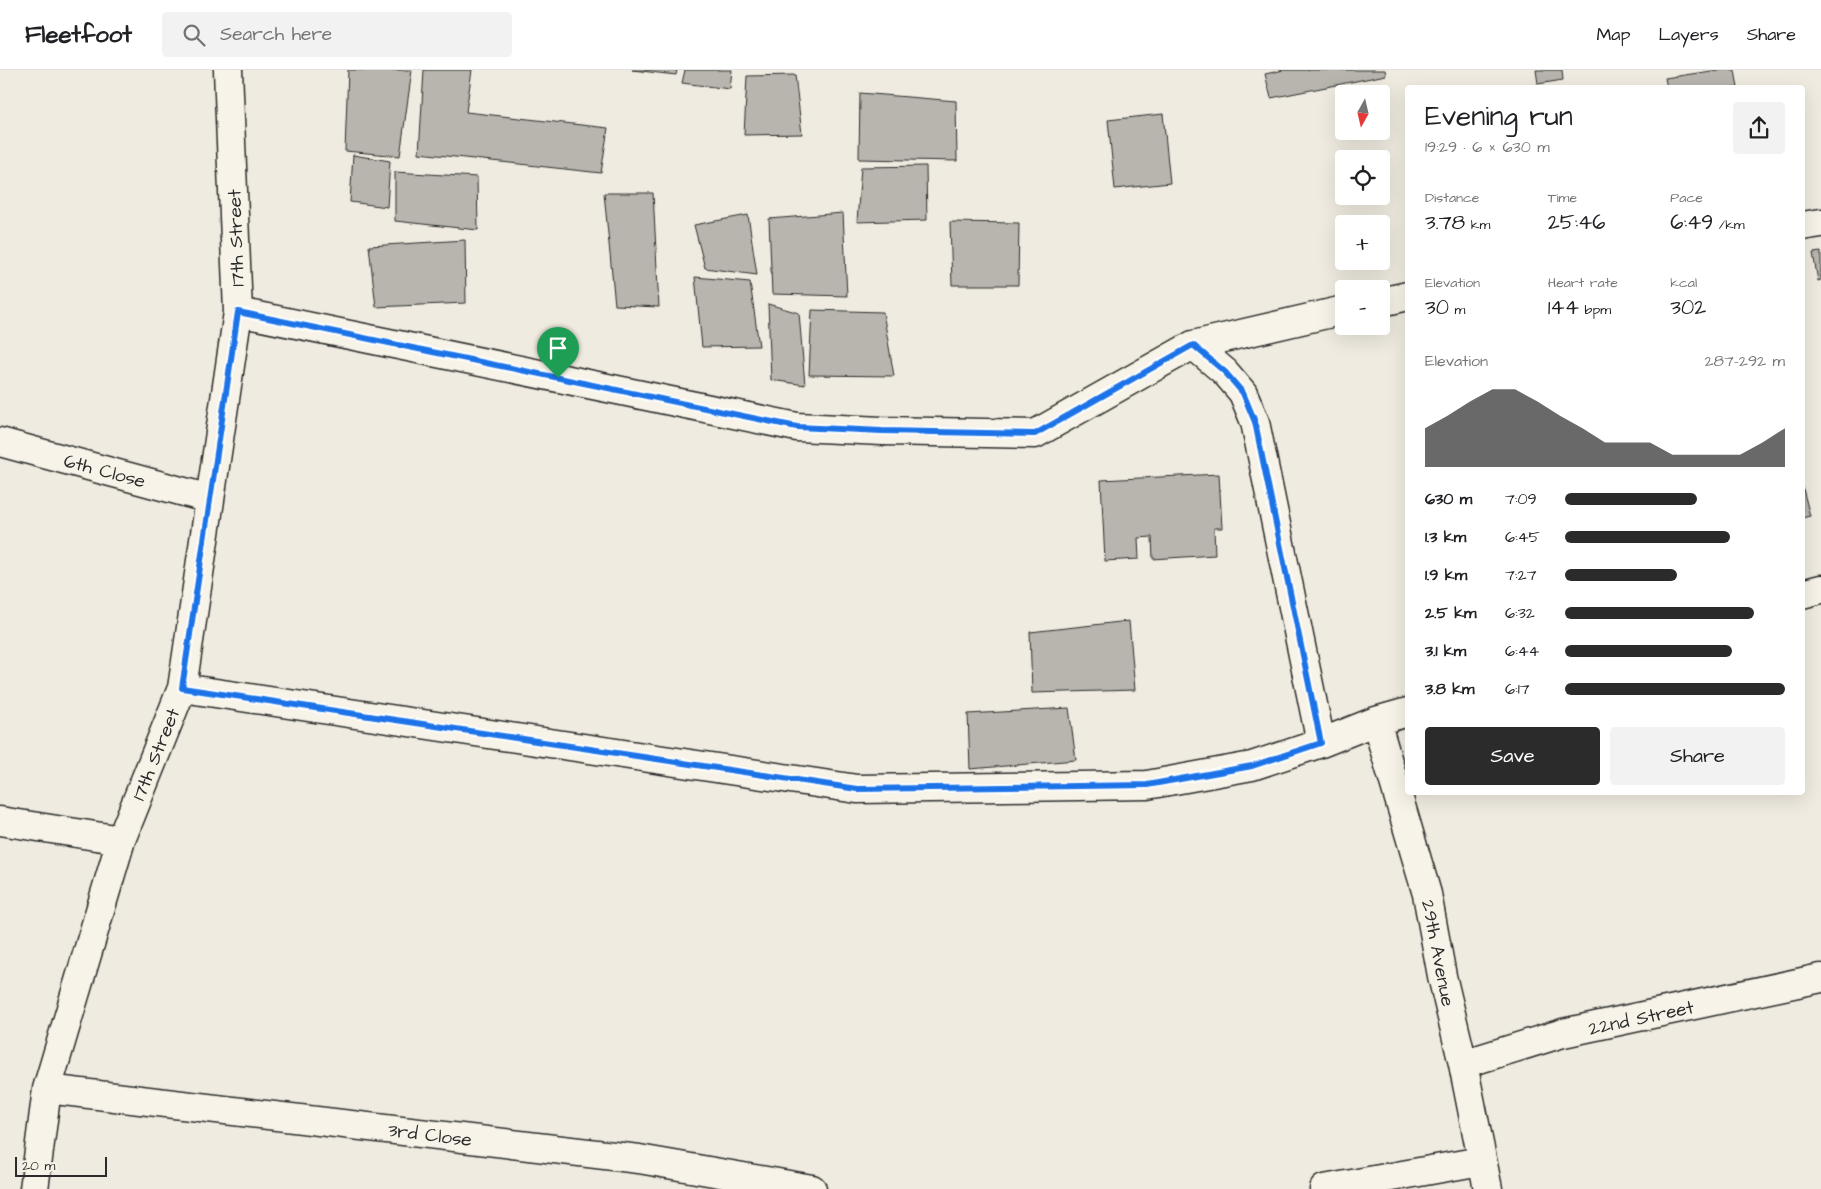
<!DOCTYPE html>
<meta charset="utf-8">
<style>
body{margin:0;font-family:"Architects Daughter",sans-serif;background:#f2f2f2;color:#202124;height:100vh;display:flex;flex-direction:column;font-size:19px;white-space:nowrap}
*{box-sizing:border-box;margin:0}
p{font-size:16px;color:#757577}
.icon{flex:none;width:28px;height:28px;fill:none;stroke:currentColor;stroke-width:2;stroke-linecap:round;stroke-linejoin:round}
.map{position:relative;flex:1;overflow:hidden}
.drawer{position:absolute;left:1405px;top:15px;width:400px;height:710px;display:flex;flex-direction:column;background:#fff;border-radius:5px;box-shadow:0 5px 20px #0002}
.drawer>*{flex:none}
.needle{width:32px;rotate:188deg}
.tools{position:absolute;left:1335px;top:15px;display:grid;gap:10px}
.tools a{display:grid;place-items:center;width:55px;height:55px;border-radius:5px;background:#fff;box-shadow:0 5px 20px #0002;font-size:25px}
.scale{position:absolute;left:15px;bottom:12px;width:92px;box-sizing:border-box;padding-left:5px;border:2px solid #2b2b2b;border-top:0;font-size:14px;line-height:18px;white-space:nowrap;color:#2b2b2b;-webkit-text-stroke:4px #f7f3e8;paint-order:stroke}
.pin{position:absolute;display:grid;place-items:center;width:42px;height:42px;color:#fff;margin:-51px -21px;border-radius:50% 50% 50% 0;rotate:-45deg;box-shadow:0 0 5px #0007}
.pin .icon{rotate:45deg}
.round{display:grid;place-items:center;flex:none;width:52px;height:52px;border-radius:5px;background:#f2f2f2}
.head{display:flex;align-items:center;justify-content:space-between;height:85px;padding:0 20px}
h1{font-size:28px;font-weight:600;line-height:38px}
.figures{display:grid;grid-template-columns:repeat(3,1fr);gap:8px;height:85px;padding:5px 20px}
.figures div{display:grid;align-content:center}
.figures b{font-size:21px;font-weight:600}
.figures small{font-size:14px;font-weight:400}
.figures p{font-size:14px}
.chart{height:140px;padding:10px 20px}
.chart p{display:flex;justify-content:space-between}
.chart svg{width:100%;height:90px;margin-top:5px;fill:#2b2b2b;opacity:.7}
.action{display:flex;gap:10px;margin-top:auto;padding:10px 20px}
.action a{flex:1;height:58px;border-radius:5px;background:#2b2b2b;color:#fff;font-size:20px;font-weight:600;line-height:58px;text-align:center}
.action a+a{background:#f2f2f2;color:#202124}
ul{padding:0 20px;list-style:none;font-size:16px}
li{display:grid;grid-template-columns:80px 60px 1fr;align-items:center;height:38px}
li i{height:12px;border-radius:6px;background:#2b2b2b}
header{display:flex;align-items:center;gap:30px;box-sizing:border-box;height:70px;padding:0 25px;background:#fff;border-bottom:1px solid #e0e0e0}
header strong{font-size:24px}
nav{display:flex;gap:28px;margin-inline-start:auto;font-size:18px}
.search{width:350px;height:45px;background:#f2f2f2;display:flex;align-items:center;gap:12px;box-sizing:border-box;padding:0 18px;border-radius:5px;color:#757577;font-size:19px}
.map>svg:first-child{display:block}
.building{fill:#b8b5ae;stroke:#2b2b2b}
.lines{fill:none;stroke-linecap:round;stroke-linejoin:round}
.minor-casing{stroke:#2b2b2b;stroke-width:31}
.minor{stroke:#f7f3e8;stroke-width:28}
.route-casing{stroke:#fff;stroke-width:10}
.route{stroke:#1a73e8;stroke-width:6}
.labels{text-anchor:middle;stroke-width:4.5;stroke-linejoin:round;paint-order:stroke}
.street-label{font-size:19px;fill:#2b2b2b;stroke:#f7f3e8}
</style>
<header>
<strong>Fleetfoot</strong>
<div class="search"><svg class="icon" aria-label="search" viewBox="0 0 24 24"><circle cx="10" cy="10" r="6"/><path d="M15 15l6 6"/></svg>Search here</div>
<nav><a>Map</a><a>Layers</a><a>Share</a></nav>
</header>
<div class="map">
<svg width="1821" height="1119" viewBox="0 0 1821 1119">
<rect width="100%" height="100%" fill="#efebe0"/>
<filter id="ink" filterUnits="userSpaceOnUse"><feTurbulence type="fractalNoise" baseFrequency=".02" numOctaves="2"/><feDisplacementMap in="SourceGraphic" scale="10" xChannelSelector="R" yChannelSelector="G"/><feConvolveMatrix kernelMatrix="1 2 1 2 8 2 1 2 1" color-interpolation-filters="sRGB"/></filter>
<g filter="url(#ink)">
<path class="building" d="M348,0H412L400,86L345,81Z
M424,0H472L466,42L608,58L601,103L419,83Z
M632,0H677L676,5Z
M685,0H732L730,19L682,13Z
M1284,0H1385L1386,5L1271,28L1265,4Z
M1536,0H1562L1563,10L1538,14Z
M1718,0H1735L1738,18H1667L1665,8Z
M795,5L802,64L744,65L747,6Z
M860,23L956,31L957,91L859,89Z
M1163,44L1170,113L1115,119L1108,50Z
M353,85L390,91L387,137L350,132Z
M926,96L927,150L857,152L861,97Z
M395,102L477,107L478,160L395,151Z
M604,123H653L659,237L615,235Z
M843,143L847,226L772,224L769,149Z
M748,145L757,205L705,198L694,155Z
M950,152L1019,153L1018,215H952Z
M465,170L466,233L376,237L369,176Z
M1821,182V210L1818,211L1813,183Z
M695,207L750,212L759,276L702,277Z
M768,234L799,243L805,315L771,310Z
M812,240L883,242L894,306L809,305Z
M1219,404L1222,458H1214L1215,485L1153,489L1152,467L1138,468L1139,489L1105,491L1101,410Z
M1802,415L1810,446L1802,448Z
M1129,551L1135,620L1032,623L1030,562Z
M1069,638L1076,690L970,699L968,644Z"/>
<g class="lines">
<defs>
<path id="minor" d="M1802,156L1821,153
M1381,232L1408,226
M238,242L797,357L882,361L1035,364L1193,275L1344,240
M1193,275L1225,302L1243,323L1255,352L1321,673
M0,372L210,429
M1802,524L1821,519
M182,618L857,719L1147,715L1252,696L1321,673L1376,651L1408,642
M1376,651L1427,824L1442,906L1463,994L1488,1119
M0,751L121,770
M1463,994L1563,963L1821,908
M47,1019L639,1089L812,1119
M34,1119L47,1019L121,770L182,618L238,242L228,0
M1324,1119L1481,1091"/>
</defs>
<use href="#minor" class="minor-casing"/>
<use href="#minor" class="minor"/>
</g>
</g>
<g class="lines" filter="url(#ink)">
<defs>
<path id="route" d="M238,242L797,357L882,361L1035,364L1193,275L1225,302L1243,323L1255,352L1321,673L1252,696L1147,715L857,719L182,618Z"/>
</defs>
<use href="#route" class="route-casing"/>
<use href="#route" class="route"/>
</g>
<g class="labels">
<g class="street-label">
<text transform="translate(235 168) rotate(-92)" y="7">17th Street</text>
<text transform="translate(105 400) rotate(15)" y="7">6th Close</text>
<text transform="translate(155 684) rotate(-68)" y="7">17th Street</text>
<text transform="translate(1439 883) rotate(79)" y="7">29th Avenue</text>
<text transform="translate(1641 947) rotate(-12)" y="7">22nd Street</text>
<text transform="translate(430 1064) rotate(7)" y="7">3rd Close</text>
</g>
</g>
</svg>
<div class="tools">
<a><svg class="needle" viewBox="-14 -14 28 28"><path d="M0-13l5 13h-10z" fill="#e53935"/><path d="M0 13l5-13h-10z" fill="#757577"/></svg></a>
<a><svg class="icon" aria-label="locate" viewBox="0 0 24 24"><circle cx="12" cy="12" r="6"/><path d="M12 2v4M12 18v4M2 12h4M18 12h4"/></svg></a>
<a>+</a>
<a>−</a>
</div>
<div class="scale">20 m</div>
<div class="pin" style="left:558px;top:308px;background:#1e9e55"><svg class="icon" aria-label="arrive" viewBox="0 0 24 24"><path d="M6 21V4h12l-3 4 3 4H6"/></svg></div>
<section class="drawer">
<div class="head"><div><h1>Evening run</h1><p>19:29 · 6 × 630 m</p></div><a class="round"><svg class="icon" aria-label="share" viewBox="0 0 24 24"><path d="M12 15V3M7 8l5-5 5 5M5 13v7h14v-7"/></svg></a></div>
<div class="figures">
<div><p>Distance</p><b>3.78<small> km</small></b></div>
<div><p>Time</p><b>25:46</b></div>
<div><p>Pace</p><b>6:49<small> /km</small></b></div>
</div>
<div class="figures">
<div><p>Elevation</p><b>30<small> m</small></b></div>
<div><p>Heart rate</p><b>144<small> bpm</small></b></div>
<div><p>kcal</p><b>302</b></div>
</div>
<div class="chart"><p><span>Elevation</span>287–292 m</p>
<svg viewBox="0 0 160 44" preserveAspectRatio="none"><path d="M0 44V25L10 19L20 12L30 6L40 6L50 12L60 19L70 25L80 32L90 32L100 32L110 38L120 38L130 38L140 38L150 32L160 25V44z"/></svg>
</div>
<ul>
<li><b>630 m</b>7:09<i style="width:60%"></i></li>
<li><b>1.3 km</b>6:45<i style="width:75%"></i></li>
<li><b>1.9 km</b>7:27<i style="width:51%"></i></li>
<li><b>2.5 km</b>6:32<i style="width:86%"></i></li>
<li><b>3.1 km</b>6:44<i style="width:76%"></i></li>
<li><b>3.8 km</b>6:17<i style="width:100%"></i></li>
</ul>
<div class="action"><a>Save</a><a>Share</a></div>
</section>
</div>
